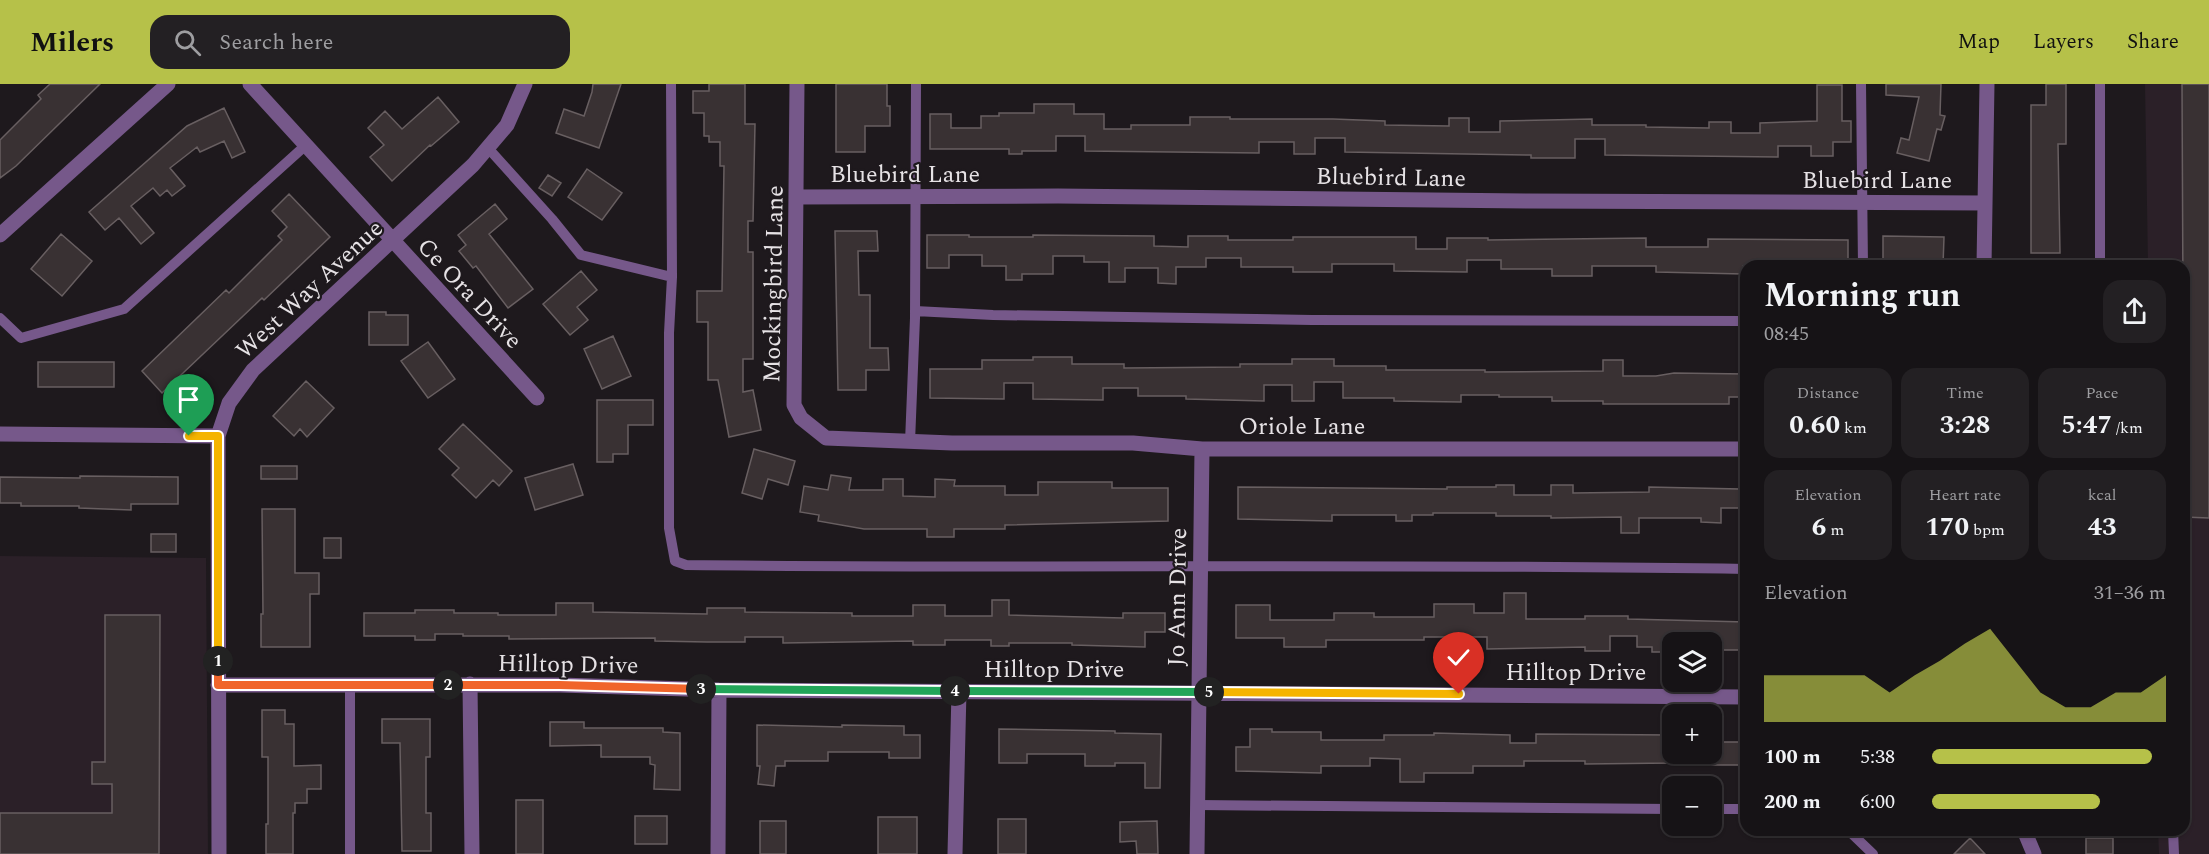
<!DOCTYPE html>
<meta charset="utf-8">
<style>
body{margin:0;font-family:Spectral,serif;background:#232023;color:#f1f3f6;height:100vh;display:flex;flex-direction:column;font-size:22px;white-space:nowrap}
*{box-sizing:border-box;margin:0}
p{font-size:20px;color:#9e9ea1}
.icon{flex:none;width:33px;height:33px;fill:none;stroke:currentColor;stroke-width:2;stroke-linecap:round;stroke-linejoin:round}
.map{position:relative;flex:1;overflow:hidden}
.panel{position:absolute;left:1740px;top:176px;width:450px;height:576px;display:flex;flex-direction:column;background:#161316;border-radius:18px;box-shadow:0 2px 4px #0004,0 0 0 2px #353235}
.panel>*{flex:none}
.fabs{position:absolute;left:1662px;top:548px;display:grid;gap:12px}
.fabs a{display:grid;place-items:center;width:60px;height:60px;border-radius:12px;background:#161316;box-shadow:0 2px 4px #0004,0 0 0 2px #353235;font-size:30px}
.pin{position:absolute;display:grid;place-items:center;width:51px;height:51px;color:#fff;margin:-62px -26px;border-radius:50% 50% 50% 0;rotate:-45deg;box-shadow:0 0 6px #0007}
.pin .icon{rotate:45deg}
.km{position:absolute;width:30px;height:30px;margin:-15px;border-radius:50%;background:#222;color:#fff;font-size:16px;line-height:30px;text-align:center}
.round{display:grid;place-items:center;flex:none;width:63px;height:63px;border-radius:18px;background:#232023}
.head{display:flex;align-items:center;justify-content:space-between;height:102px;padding:0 24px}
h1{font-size:33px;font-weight:700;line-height:45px}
.metrics{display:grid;grid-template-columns:repeat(3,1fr);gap:9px;height:102px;padding:6px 24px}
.metrics div{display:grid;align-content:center;border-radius:15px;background:#232023;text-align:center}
.metrics b{font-size:26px;font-weight:700}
.metrics small{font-size:16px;font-weight:400}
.metrics p{font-size:16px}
.chart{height:168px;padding:12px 24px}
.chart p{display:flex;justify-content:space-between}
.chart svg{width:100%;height:108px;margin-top:6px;fill:#b6c149;opacity:.7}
ul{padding:0 24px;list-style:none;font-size:20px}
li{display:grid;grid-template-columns:96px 72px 1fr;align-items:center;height:45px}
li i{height:15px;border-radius:8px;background:#b6c149}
header{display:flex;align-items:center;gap:36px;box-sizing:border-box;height:84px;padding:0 30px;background:#b6c149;color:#111}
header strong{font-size:28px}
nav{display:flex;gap:33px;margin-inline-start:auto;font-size:21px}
.search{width:420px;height:54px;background:#232023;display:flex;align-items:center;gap:15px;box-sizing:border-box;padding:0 21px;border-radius:18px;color:#9e9ea1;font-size:22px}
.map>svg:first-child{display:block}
.built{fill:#2b2028}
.building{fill:#393133;stroke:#685f61;stroke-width:1.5}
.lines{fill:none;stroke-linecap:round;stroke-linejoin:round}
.lane{stroke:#76588a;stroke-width:10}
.street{stroke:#76588a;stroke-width:15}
.split-1-casing{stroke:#fff;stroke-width:12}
.split-2-casing{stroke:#fff;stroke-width:12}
.split-3-casing{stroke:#fff;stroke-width:12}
.split-4-casing{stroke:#fff;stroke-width:12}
.split-5-casing{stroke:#fff;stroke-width:12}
.split-6-casing{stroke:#fff;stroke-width:12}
.split-1{stroke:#f5b400;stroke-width:8}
.split-2{stroke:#f0652b;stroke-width:8}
.split-3{stroke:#f0652b;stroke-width:8}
.split-4{stroke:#22a559;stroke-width:8}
.split-5{stroke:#22a559;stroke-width:8}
.split-6{stroke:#f5b400;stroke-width:8}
.labels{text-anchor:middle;stroke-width:4.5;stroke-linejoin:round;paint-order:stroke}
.street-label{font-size:24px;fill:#e6e2e5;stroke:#1e191d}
</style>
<header>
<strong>Milers</strong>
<div class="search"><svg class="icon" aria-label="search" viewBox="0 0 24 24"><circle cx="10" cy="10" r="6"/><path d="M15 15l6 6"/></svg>Search here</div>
<nav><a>Map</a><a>Layers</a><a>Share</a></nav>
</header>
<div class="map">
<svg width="2209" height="770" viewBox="0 0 2209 770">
<rect width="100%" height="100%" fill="#1e191d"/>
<path class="built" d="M2145,0H2209V770H2159L2158,746H2184V182L2148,181Z
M0,472L206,474L208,770H0Z"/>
<path class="building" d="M50,0H100L16,82L0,94V56L41,15L38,11Z
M593,0H621L599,64L556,49L564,25L584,32L592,8Z
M709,0H745V40H755L753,137H748V168H753V275H743V308L753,306L761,346L729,353L718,296H708V238H697V207H722L724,82H720V58H709V52H704V29H693V7H709Z
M836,0H887V22H890V42H865V68H836Z
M1886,0H1941L1940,31L1945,32L1941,46L1937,45L1929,77L1897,69L1901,54L1909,56L1919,13L1886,11Z
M2046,0H2066V60H2058L2060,169H2031V21H2046Z
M2182,0H2209V434L2184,433Z
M1817,1H1842V37H1851V58H1833V72H1811V62H1778V73L1605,71V55H1575V74H1531V71L1345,68V54H1315V70H1294V58H1259V69L1085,67V52H1056V67H1022V70H1009V65H930V30H951V44H981V32H999V29H1034V20H1074V30H1104V45H1131V41H1190V33H1230V35H1333L1385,37V41L1449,42V34H1469V48H1500V37L1592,35V41H1646V43L1709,44V38H1731V49H1760V39L1817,37Z
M438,13L459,38L431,62L430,61L392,97L370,73L384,61L368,44L385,27L402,45Z
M224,24L245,68L232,74L224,57L200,68L197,63L170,84L185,102L172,112L167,106L160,112L153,104L131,122L154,149L141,160L119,134L105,146L89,128L187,42Z
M587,85L622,109L602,136L568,113Z
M548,91L561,99L552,112L539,104Z
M289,110L330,153L264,216L262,214L162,309L142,287L226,206L229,209L282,156L278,152L287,143L272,127Z
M495,120L507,135L489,150L533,205L508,224L476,182L473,184L459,167L466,161L458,151Z
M835,147H877L878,167H858L859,211H870V264H888L889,286H866V306H838Z
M61,150L92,177L62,212L31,185Z
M927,151H969V153H1033V151L1154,152V162L1188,163V152H1228V156H1293V153H1416V165H1447V154H1488V156L1646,154V163H1708V155L1848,156V178H1832V182H1743V190L1656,188V182H1592V192H1552V185H1501V176H1467V188L1394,187V180H1332V188H1293V183H1241V174H1206V183H1176V200L1158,199V184H1125V198H1109V178H1084V172H1053V190H1022V196H1006V182H982V171H949V184H927Z
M1883,152L1944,153L1943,182H1883Z
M581,187L597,206L577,223L588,236L570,251L543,220Z
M369,228H386V231H408V261H369Z
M613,252L631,292L602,305L584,265Z
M428,258L455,295L428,314L401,277Z
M1033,273H1072V280H1124V284L1240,283V280H1292V275H1334V282H1386V286H1485V288L1603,287V276H1623V292H1656L1674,289L1746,290V313H1729V320H1603V317H1552V313H1499V311H1461V318L1394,317V314H1343V298H1314V317H1292V301H1264V317L1186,315V312H1138V304H1103V316L1033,315V299H1004V315L930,314V285H982V276H1033Z
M38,278H114V303H38Z
M306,297L334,324L307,353L300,345L294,352L273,332Z
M597,316H653V341H628V370H613V378H597Z
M463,340L512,387L499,402L493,396L476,414L452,391L459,384L439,365Z
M754,365L795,377L788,401L768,395L762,415L742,409Z
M573,380L583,411L535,426L525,394Z
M261,382H297V395H261Z
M831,391L851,394L849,406H883V395H903V412L935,413V395L955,396L954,402H1005V411H1038V398H1112V404H1168V437L1005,441V445H954V453H927V445H864L818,437L819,431L800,428L804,402L828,406Z
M80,392L178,393V420H131V426L79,424V422H21V419H0V393L80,394Z
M1496,401H1514V411H1551V401H1573V409L1649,408V403L1740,405V424H1721V439L1701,438V434H1639V449H1621V433L1551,434V432H1496V429H1433V431H1412V437H1396V431H1332V437L1238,435V403L1447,405V403H1496Z
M262,425H295V489H319V510H310V563H261V530H263Z
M151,450H176V468H151Z
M324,454H341V474H324Z
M1504,509H1526V535H1585V532H1628V535L1746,538V566H1712V558H1672V568H1652V563H1637V552H1610V567H1585V563L1487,565V553H1424V556H1326V563H1284V554H1236V521H1270V536H1334V529H1374V533H1434V520H1474V529H1504Z
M992,516H1009V531L1123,534V529H1165V548H1145V563L1072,561V559H1009V562H991V556H945V561H913V557L783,559V553H745V558H707L655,557V554L509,555V552H463V550H435V556H415V552H364V529H415V526H454V529H498V531H556V519H593V528L707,530V524H745V528L852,529V532H913V521H945V532H992Z
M105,531H160L159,770H0V729H112V700H92V678H105Z
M262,626H285V640H294V682L321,681V705H307V719H295V729H293V770H266V740H268V673H262Z
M382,635H430V673H426V729H431V767H402L400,659H382Z
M550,638H584V644H663V648L680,649V706L654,705L655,681L650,680V673H601V661L550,662Z
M757,641L842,643V641L904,642V651H920V674H889V668H828V677H785V682H776L774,702L758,700L760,682H757Z
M999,645L1115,647V649L1161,650L1160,704H1145V679H1115V682H1085V670H1027V679H999Z
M1250,645H1272V648H1321V656H1384V651H1434V649L1510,651V659H1536V650L1672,651V679L1585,680V677H1524V682H1473V689H1424V698H1400V675L1370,674V682H1321V689L1236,687V663H1250Z
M1712,658H1746V681H1712Z
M516,716H543V770H516Z
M635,732H667V760H635Z
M878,733H917V770H878Z
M998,735H1026V770H998Z
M760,737H786V770H760Z
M1157,737L1158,770H1137L1136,757L1120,758V738Z
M1970,754L1985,770H1954Z
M2086,754H2113V770H2086Z"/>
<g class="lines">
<path class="lane" d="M1861,0L1863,182
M488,64L552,135L581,171L672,193L671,0
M2100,182V0
M672,193L669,249V444L675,477L686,481C1040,485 1393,479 1746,485
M915,227L993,231L1312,236L1746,237
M0,234L21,254L124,225L306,61
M910,358L915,234L916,0
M350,601V770
M1197,721L1672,725
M1712,725H1746
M1848,746L1873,770
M2173,746L2174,770"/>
<path class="street" d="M250,0L537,314
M797,0L794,321L801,334L826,354L952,359H1133L1202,365H1746
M797,113L1058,112L1528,117L1985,119
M0,151L168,0
M1984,182L1987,0
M0,350L218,352
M470,600L472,770
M218,601H560L719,606L1746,613
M2024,746L2034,770
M219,770L218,352L229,319L253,286L473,81L507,41L525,0
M718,770L719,606
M955,770L959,607
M1197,770L1202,365"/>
</g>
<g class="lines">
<defs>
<path id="split-1" d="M189,352H218V577"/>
<path id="split-2" d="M218,577V601H448"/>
<path id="split-3" d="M448,601H560L701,605"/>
<path id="split-4" d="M701,605L955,607"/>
<path id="split-5" d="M955,607L1209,608"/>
<path id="split-6" d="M1209,608L1459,610"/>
</defs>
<use href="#split-1" class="split-1-casing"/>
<use href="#split-2" class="split-2-casing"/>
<use href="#split-3" class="split-3-casing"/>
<use href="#split-4" class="split-4-casing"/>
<use href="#split-5" class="split-5-casing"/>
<use href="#split-6" class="split-6-casing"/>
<use href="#split-1" class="split-1"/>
<use href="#split-2" class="split-2"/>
<use href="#split-3" class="split-3"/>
<use href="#split-4" class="split-4"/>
<use href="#split-5" class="split-5"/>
<use href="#split-6" class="split-6"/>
</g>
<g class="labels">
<g class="street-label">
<text x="905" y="98">Bluebird Lane</text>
<text transform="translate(1391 93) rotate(1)" y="8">Bluebird Lane</text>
<text x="1877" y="104">Bluebird Lane</text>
<text transform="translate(773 200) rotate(-89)" y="8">Mockingbird Lane</text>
<text transform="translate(309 205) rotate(-43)" y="8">West Way Avenue</text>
<text transform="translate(470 209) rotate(47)" y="8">Ce Ora Drive</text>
<text x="1302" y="350">Oriole Lane</text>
<text transform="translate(1177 513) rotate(-89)" y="8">Jo Ann Drive</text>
<text transform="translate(568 580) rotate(1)" y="8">Hilltop Drive</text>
<text x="1054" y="593">Hilltop Drive</text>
<text x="1576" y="596">Hilltop Drive</text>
</g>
</g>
</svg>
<div class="fabs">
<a><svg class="icon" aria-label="layers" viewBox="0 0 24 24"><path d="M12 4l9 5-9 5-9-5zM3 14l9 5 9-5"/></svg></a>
<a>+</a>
<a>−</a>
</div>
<div class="pin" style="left:189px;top:352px;background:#1e9e55"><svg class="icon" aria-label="arrive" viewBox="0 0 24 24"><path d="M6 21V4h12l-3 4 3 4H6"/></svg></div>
<div class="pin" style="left:1459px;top:610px;background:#d93025"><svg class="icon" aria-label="check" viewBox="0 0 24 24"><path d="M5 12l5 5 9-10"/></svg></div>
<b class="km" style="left:218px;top:577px">1</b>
<b class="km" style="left:448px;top:601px">2</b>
<b class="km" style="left:701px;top:605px">3</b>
<b class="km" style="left:955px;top:607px">4</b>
<b class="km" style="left:1209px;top:608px">5</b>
<section class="panel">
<div class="head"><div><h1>Morning run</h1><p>08:45</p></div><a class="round"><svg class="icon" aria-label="share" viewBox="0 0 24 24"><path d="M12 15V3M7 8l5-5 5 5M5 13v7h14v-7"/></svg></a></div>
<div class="metrics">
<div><p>Distance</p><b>0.60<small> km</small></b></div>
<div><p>Time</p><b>3:28</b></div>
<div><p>Pace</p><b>5:47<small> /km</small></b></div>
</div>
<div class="metrics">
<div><p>Elevation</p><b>6<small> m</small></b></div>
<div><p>Heart rate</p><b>170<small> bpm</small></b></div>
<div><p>kcal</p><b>43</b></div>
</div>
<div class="chart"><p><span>Elevation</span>31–36 m</p>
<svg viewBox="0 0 160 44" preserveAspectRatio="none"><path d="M0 44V25L10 25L20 25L30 25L40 25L50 32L60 25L70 19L80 12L90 6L100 19L110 32L120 38L130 38L140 32L150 32L160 25V44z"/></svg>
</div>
<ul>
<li><b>100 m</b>5:38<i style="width:94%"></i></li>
<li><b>200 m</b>6:00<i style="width:72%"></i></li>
</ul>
</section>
</div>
